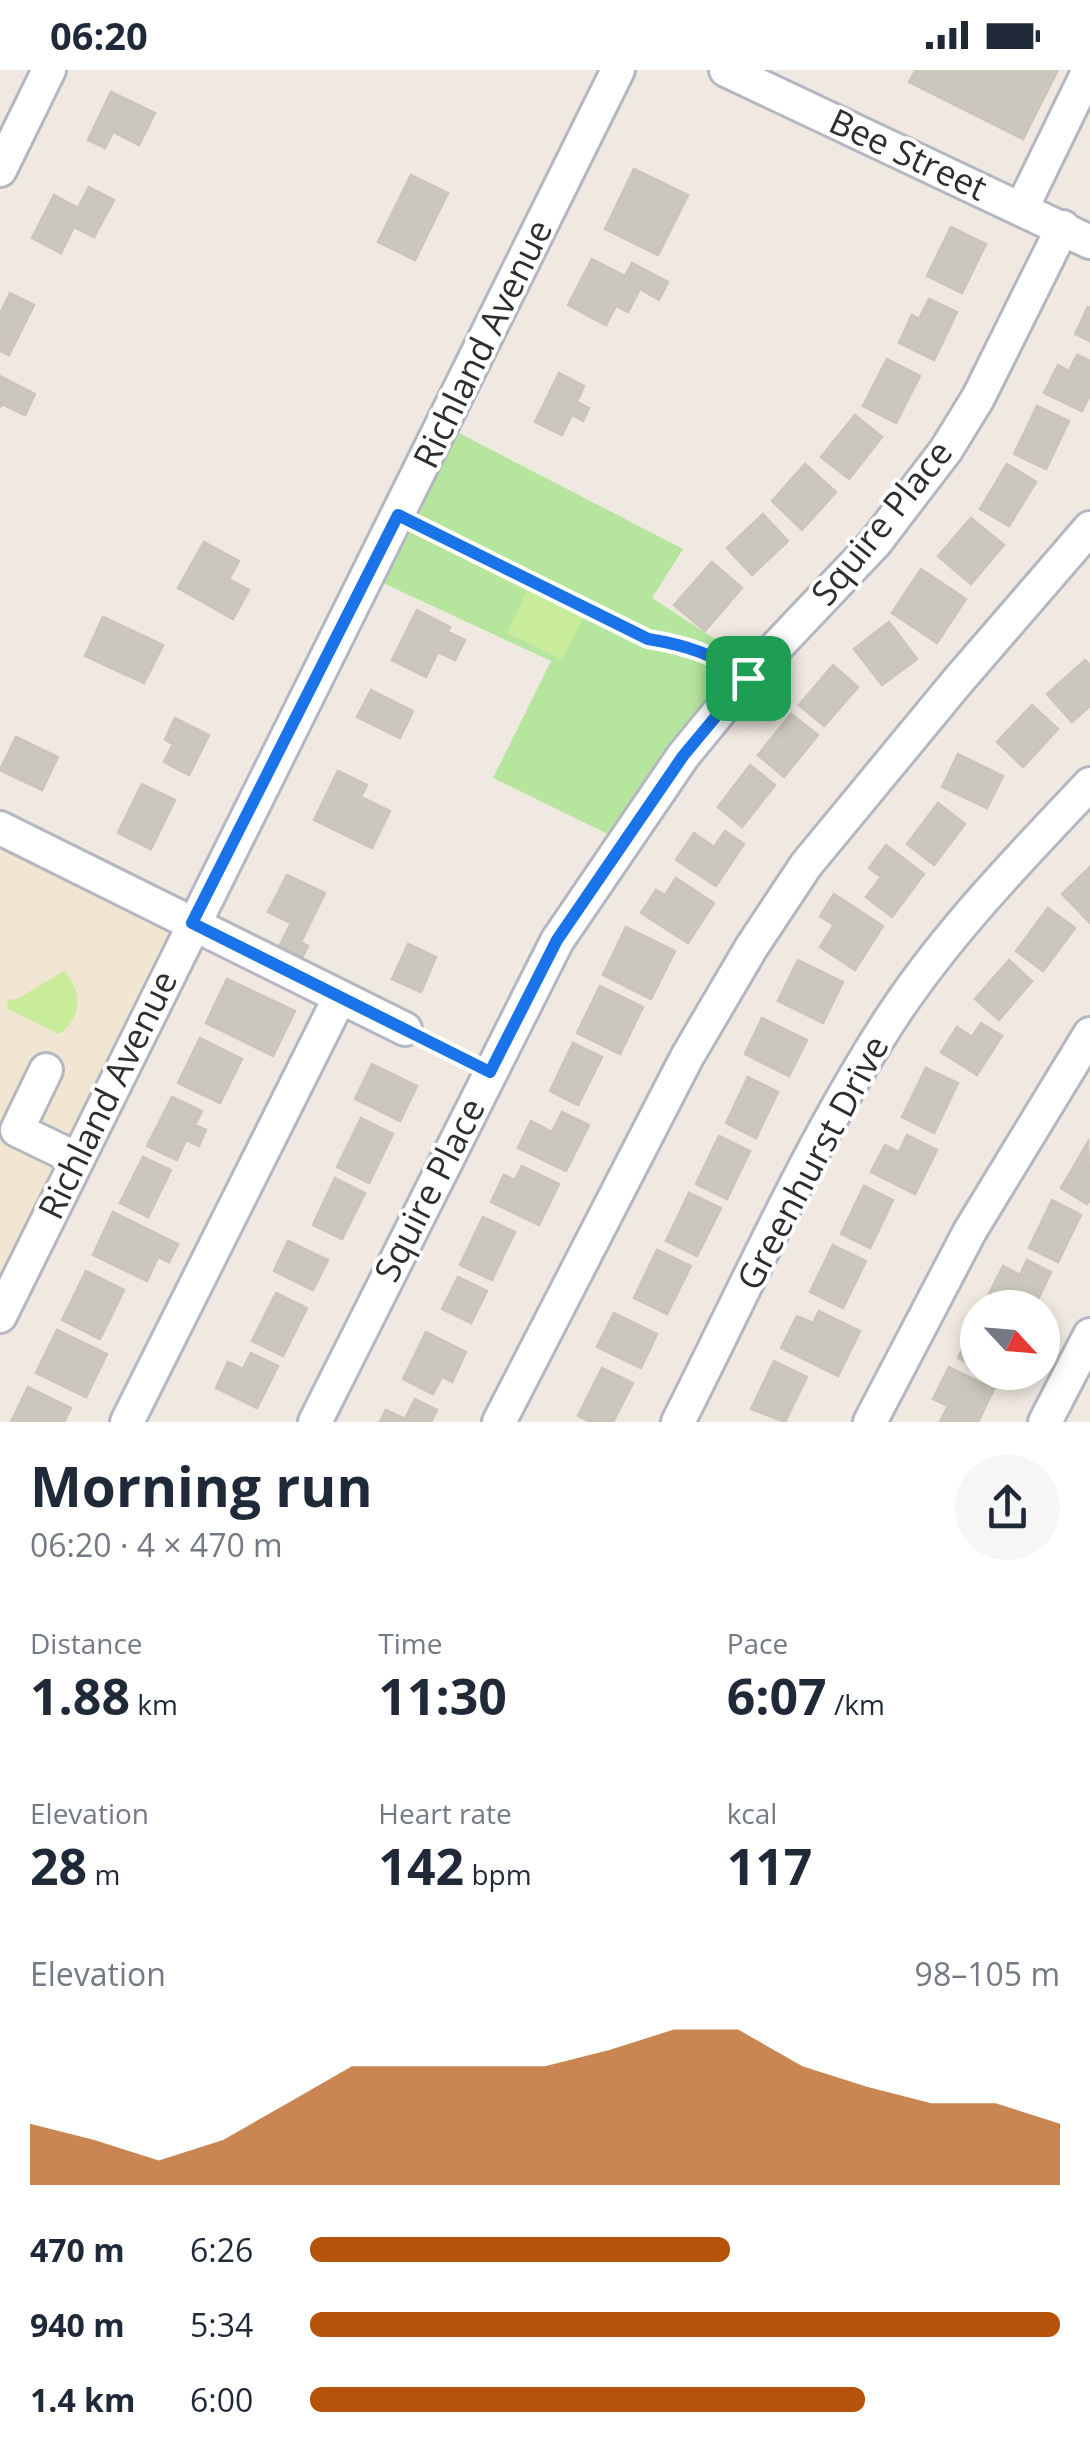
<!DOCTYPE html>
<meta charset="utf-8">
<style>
body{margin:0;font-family:"Open Sans",sans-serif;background:#f6f6f7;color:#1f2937;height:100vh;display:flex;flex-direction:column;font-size:38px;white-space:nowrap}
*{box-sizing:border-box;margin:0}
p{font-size:32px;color:#747a83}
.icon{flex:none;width:55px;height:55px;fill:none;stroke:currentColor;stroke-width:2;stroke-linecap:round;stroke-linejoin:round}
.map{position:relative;height:1352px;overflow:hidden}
.details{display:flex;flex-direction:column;background:#fff;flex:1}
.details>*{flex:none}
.needle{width:65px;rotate:116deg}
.fabs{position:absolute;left:960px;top:1220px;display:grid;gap:20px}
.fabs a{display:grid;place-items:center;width:100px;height:100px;border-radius:50%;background:#fff;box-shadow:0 5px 15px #0003;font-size:50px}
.pin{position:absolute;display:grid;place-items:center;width:85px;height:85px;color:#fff;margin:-42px;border-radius:20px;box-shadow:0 5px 15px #0006}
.round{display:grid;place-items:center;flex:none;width:105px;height:105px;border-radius:52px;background:#f6f6f7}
.summary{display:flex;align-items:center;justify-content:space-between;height:170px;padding:0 30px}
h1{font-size:55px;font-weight:700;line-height:75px}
.stats{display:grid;grid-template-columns:repeat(3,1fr);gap:15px;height:170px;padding:10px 30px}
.stats div{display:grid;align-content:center}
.stats b{font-size:50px;font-weight:700}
.stats small{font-size:28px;font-weight:400}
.stats p{font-size:28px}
.chart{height:280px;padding:20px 30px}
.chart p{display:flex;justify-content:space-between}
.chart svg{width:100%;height:180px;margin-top:10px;fill:#b45309;opacity:.7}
ul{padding:0 30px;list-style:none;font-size:32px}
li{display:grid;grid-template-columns:160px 120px 1fr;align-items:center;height:75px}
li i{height:25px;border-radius:12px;background:#b45309}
.status{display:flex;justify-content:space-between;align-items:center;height:70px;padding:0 50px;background:#fff;direction:ltr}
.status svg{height:28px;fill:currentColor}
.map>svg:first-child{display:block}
.education{fill:#f0e6d1}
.green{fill:#b6e59e}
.pitch{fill:#c9ec9a}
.building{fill:#cbc7bf;stroke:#cbc5ba;stroke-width:2.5}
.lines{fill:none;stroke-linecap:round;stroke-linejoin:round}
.minor-casing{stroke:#b4b7c1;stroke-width:38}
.path{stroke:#c9c9c9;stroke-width:4;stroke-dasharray:8 5;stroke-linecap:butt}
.minor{stroke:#fff;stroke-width:32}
.route-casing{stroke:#fff;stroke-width:20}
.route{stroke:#1a73e8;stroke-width:12}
.labels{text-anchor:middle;stroke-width:8;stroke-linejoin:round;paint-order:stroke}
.street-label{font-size:35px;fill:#2e2e2e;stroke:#fff}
</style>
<div class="status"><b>06:20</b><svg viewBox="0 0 49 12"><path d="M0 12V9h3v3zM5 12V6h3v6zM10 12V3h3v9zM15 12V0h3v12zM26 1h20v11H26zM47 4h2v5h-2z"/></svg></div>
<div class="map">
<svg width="1090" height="1352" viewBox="0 0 1090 1352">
<rect width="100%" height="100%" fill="#efe9e1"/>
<path class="education" d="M0,777L185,866L0,1237Z"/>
<path class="green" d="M459,363L683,479L652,528L755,595L614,767L493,708L551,591L383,513Z"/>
<path class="pitch" d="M529,517L585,544L562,590L507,563Z
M64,901C83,920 82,949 59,964L8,939L7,930L17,929Z"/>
<path class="building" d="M916,0H1058L1023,69L909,12Z
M111,22L155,43L139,75L113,62L105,78L88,70Z
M634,99L688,125L658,185L605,159Z
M411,105L448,123L415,190L378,172Z
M89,117L114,130L94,167L74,157L61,183L32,168L54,125L78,138Z
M951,157L986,174L962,223L927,206Z
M592,189L625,206L632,193L668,212L659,230L640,219L628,242L616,236L606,255L568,235Z
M10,223L34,235L9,285L0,281V244Z
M929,229L957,242L934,290L899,273L912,245L919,249Z
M1088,237L1090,238V271L1075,264Z
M1077,285L1090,291V325L1082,341L1044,323L1058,295L1069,301Z
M887,289L920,306L896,353L863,336Z
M559,303L584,316L577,332L589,338L583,351L572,345L562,365L535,352Z
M0,306L35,324L25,345L2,334L0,337Z
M1037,336L1069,351L1046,399L1014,384Z
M855,345L882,367L849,409L821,387Z
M805,394L836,422L802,460L772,431Z
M1007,394L1036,412L1009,456L980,439Z
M763,444L788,471L752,505L727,478Z
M971,448L1004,475L971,514L938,486Z
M204,472L239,491L229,509L249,520L233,549L178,518Z
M712,492L742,518L705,561L674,535Z
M921,499L966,529L937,573L892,543Z
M417,540L450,557L448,562L465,570L455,590L438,582L426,607L392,590Z
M103,547L163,575L144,613L85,586Z
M889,552L917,589L882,615L854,579Z
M1085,590L1090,595V636L1072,652L1047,624Z
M833,595L858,617L824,656L799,635Z
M371,620L413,641L400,668L357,647Z
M1032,635L1058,659L1023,697L997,672Z
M791,644L818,665L784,707L758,685Z
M175,648L209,665L189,705L164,692L173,674L165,670Z
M16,667L58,687L42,720L0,700Z
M958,684L1003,706L987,738L942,717Z
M750,695L775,715L742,757L718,737Z
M338,701L367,715L361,727L390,741L372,778L314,750Z
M142,714L175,730L151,779L118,763Z
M938,733L965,754L934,795L907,774Z
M725,761L744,774L716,816L676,790L694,763L714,777Z
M886,775L924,804L892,847L866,827L881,807L869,798Z
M1090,797V853L1062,824Z
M287,805L325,823L301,872L308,876L302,888L279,877L291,853L268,842Z
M676,808L714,833L688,873L641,843L656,820L665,825Z
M834,824L883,856L855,900L820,877L834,855L820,846Z
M1048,838L1075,858L1043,901L1016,881Z
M626,857L675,881L651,929L603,905Z
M408,874L436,887L421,922L392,909Z
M798,890L843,912L823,953L778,931Z
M1009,890L1032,911L999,950L975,929Z
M227,909L295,941L273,986L206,953Z
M600,916L643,937L620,984L577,963Z
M762,948L807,970L789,1006L745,984Z
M981,953L1002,966L977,1005L941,982L957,957L972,967Z
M200,968L242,989L220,1033L178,1013Z
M573,973L602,987L578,1035L550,1021Z
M372,994L417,1016L400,1051L355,1029Z
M926,998L958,1013L934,1063L902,1047Z
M748,1007L778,1022L756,1068L726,1053Z
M172,1027L202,1041L195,1055L206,1060L199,1076L186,1070L177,1090L147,1076Z
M562,1042L589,1055L566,1101L518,1078L531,1051L552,1062Z
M361,1048L393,1064L369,1113L337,1097Z
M907,1065L937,1080L915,1124L871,1102L885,1075L899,1082Z
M719,1066L750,1081L727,1129L696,1114Z
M1088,1072L1090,1130L1087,1134L1061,1118Z
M143,1087L171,1100L148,1147L120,1133Z
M522,1096L559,1114L539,1155L491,1132L504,1105L515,1110Z
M335,1108L365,1123L342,1169L313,1155Z
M864,1116L893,1130L870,1178L841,1164Z
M689,1123L721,1138L697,1186L666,1171Z
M1052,1130L1081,1145L1058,1192L1029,1178Z
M113,1142L178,1174L169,1192L158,1187L147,1211L93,1185Z
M483,1147L515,1162L492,1210L460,1195Z
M288,1171L328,1190L313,1220L274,1201Z
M833,1175L866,1191L843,1238L810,1222Z
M657,1180L691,1196L667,1244L634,1228Z
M1027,1190L1051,1202L1034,1238H1018L989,1224L1003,1196L1020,1205Z
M86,1201L124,1220L100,1269L62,1250Z
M458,1207L487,1221L471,1253L442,1239Z
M276,1223L307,1238L283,1286L252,1271Z
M819,1241L860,1261L838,1306L781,1278L797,1246L813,1253Z
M614,1243L657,1264L641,1298L597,1277Z
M974,1255L978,1256V1298L958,1288Z
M57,1260L107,1284L86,1327L36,1303Z
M426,1262L466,1282L452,1312L442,1307L433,1324L403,1309Z
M251,1283L278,1296L257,1338L216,1318L228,1292L243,1299Z
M774,1291L807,1307L785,1352L751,1339Z
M949,1297L994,1319L978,1352H940L948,1336L933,1329Z
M602,1298L633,1313L613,1352H591L578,1346Z
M28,1317L71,1338L64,1352H11Z
M415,1329L437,1340L431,1352H380L386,1340L405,1349Z"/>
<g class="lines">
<defs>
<path id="minor" d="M726,0L1090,172
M0,100L49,0
M1022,138L1089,0
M0,758L405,959
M46,1000L17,1060L77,1089
M0,1246L618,0
M127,1352L340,927
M315,1352L557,871L683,686L747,608L875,473L946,380L978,328L1063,157
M499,1352L687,987L751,878L806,795L957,612L1090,458
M678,1352C745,1220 808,1077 888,953C944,866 1019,789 1090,714
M870,1352L970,1161L1090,964
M1045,1352L1090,1265"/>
</defs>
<use href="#minor" class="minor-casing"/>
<path class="path" d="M423,457L648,569L686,575L723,591
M431,973L467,991"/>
<use href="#minor" class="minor"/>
</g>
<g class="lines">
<defs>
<path id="route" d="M398,445L648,569C686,575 716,585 748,608L683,686L557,870L490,1002L192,853Z"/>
</defs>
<use href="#route" class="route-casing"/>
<use href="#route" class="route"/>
</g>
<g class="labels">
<g class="street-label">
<text transform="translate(908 85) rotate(25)" y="12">Bee Street</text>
<text transform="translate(483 274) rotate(-64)" y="12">Richland Avenue</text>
<text transform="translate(882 453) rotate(-51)" y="12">Squire Place</text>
<text transform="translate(108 1025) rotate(-64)" y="12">Richland Avenue</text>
<text transform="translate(813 1093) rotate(-62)" y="12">Greenhurst Drive</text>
<text transform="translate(430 1120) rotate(-63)" y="12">Squire Place</text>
</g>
</g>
</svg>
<div class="fabs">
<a><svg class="needle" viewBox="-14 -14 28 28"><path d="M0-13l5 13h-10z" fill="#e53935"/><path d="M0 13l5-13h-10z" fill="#747a83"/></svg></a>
</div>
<div class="pin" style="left:748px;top:608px;background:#1e9e55"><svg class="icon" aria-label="arrive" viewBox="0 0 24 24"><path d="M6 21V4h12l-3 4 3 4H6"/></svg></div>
</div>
<section class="details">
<div class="summary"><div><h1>Morning run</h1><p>06:20 · 4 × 470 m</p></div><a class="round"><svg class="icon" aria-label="share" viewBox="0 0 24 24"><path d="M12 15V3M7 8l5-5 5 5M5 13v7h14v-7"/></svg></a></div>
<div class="stats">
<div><p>Distance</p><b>1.88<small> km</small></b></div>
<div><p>Time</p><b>11:30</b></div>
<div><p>Pace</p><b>6:07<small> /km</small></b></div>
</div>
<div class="stats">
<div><p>Elevation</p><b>28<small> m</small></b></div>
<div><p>Heart rate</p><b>142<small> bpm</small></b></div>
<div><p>kcal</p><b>117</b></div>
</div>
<div class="chart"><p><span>Elevation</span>98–105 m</p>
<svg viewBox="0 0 160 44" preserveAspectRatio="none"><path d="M0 44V29L10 33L20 38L30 33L40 24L50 15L60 15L70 15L80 15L90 11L100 6L110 6L120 15L130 20L140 24L150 24L160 29V44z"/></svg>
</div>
<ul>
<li><b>470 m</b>6:26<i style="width:56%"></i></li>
<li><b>940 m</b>5:34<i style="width:100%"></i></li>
<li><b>1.4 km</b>6:00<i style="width:74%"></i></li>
</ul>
</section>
